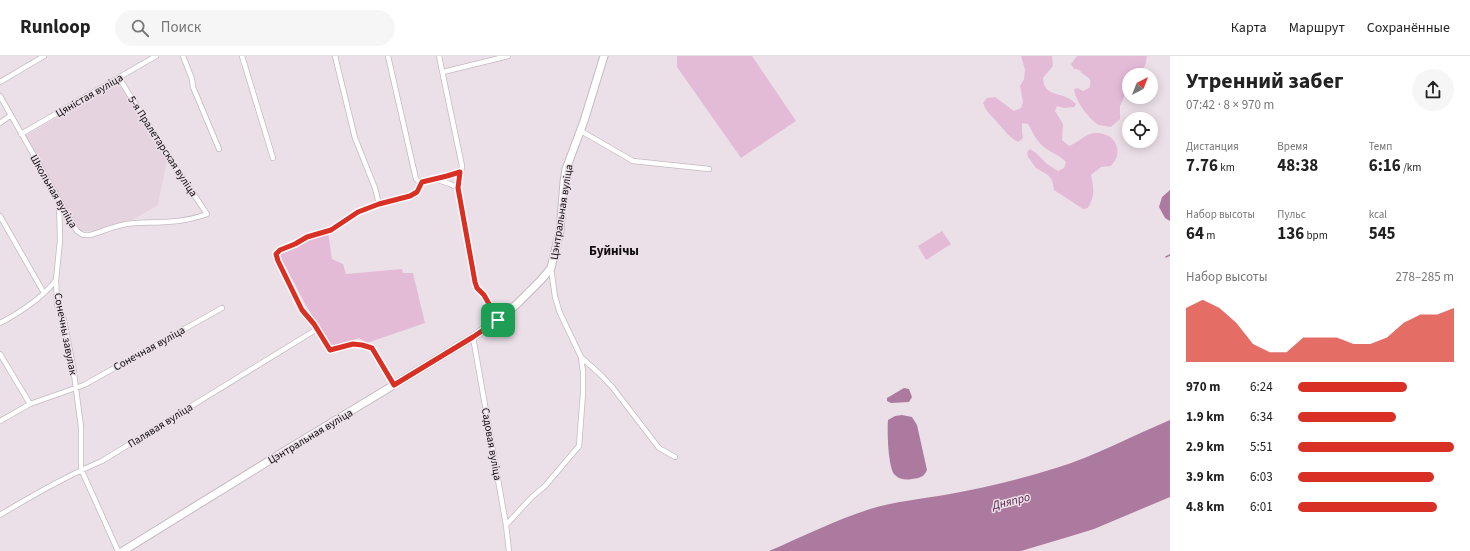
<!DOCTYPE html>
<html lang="ru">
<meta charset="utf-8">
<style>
body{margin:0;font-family:"Source Sans 3",sans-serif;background:#f6f6f6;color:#222;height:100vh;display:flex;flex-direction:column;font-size:15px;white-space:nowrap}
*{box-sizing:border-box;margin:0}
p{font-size:13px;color:#767676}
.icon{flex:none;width:22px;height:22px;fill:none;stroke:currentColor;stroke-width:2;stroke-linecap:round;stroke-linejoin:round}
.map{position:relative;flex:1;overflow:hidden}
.sheet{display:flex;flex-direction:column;background:#fff;width:300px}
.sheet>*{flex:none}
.needle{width:26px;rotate:42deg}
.buttons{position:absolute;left:1122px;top:12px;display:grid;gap:8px}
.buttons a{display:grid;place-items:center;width:36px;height:36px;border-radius:50%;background:#fff;box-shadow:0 2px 10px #0003;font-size:20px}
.pin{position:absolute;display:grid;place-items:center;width:34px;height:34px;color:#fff;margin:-17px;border-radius:8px;box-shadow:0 2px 6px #0006}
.round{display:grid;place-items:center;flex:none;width:42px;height:42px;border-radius:21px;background:#f6f6f6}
.overview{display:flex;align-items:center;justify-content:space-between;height:68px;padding:0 16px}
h1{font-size:22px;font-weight:700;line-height:30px}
.metrics{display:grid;grid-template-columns:repeat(3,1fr);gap:6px;height:68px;padding:4px 16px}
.metrics div{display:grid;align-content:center}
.metrics b{font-size:17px;font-weight:700}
.metrics small{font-size:11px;font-weight:400}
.metrics p{font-size:11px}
.chart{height:112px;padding:8px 16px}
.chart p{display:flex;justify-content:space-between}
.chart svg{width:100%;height:72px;margin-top:4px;fill:#d93025;opacity:.7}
ul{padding:0 16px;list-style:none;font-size:13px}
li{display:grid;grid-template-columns:64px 48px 1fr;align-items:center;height:30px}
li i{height:10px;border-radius:5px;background:#d93025}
header{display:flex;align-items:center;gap:24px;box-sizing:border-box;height:56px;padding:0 20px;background:#fff;border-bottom:1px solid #e0e0e0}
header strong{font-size:19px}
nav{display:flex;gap:22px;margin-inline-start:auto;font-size:14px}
.search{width:280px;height:36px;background:#f6f6f6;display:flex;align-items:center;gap:10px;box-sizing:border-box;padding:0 14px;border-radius:22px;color:#767676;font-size:15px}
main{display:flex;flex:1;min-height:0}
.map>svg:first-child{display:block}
.built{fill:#e6d3e0}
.green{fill:#e4bbd7}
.water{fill:#ac7a9e}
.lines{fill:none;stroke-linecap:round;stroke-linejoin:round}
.stream{stroke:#ac7a9e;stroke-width:1.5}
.street-casing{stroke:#c4b9c0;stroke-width:6}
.secondary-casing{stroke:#c4b9c0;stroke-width:9}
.street{stroke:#fff;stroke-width:4.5}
.secondary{stroke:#fff;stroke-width:7}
.route-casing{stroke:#fff;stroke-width:8}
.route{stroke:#d93025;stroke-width:5}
.labels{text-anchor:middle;stroke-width:3;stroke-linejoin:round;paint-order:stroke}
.street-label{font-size:11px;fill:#0e0a0d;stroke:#ece0e8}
.water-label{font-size:12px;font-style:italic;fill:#571a4a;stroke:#ece0e8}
.quarter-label{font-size:13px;font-weight:bold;fill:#0e0a0d;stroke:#ece0e8}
</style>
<header>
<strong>Runloop</strong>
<div class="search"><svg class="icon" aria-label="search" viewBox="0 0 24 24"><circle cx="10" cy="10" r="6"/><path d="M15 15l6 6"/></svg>Поиск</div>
<nav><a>Карта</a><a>Маршрут</a><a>Сохранённые</a></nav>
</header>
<main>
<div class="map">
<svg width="1170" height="495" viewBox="0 0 1170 495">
<rect width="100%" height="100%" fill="#ece0e8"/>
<path class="built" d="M120,25L167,104L158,149L134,163L95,175H81L25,80Z"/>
<path class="green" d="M677,0H752L796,65L741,102L677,11Z
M1021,0H1052L1053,10L1043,22C1044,43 1064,34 1076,48L1074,51L1064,52L1057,50L1055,55L1063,68L1062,84L1069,90C1078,87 1085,78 1094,77C1108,76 1120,85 1117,99C1117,103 1113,107 1111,110L1101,111L1091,119C1094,132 1095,141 1088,152L1083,153L1054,134L1052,124L1048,119L1036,112L1028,101L1027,96L1030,93L1036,97L1047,108L1058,115L1064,112L1066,106C1059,99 1052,97 1045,92C1037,86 1033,77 1028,68L1022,67V75L1023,82L1018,86C1009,81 1004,74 997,66C990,58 987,57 983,47L987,42L995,41L1014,55L1021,52L1023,46L1020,30L1024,23L1025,14Z
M1077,0H1147L1145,10L1138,19H1129V30L1120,50V63L1111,71C1108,70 1102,70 1099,69C1090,65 1074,43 1074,33L1078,32L1083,35L1089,32C1092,23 1090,23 1083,18C1080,15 1079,13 1074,13L1071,8Z
M942,175L951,188L926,204L918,190Z
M328,176L332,203L343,208L346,218L402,213L403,217H413L425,267L367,287L359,282L331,291L304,246L279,198L311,181Z"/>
<path class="water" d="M1170,134V165L1165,162L1159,151L1162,141Z
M904,332L909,333L912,341L909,346L891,347L887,345V342Z
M902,359L912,361L917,369L927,414C924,421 920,422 912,423C906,424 900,424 895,419C888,413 887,374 888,364L895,360Z
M1170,364V441L1094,473L1068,481L1021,495H769C802,481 835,464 870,453C896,445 923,443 950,438C985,432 1021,423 1056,412C1095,400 1132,380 1170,364Z"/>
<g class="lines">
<path class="stream" d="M1166,201L1170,199"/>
<defs>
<path id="street" d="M183,0L192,23L193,31L219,93
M242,0L273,102
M335,0L355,82L375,132L379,148L358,156L331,174L307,181L295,188L280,194L276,198L278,205L302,253L314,268L330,294L353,288L362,289L372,292L394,329
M388,0L416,123L418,125H429L460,116
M439,0L462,110L458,132L475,226L477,232L486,242L498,264
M443,16L508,0
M0,26L44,0
M0,40L77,175L83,179H90C104,175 121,167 136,167C160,166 184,167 207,158L168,100L119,22
M0,67L11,59
M581,75L633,105L709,113
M21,78L156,0
M438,124L450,128L458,132
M59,145L60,184L56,224L57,248L64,264L73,310L81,371V413L118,495
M379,148L410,140L417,136L422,126
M0,160L44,237
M551,212L555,241L560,257L581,301L602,320L613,332L659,392L675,401
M0,267C19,257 43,241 56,224
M473,281L506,469L509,495
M0,298L30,348
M0,365L30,348L84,329L222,252
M0,459C33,439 66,420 102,405L317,273
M506,469L532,441L545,430L579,390L583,337V316L581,301"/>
<path id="secondary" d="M123,495L288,393L473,281L498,264L517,248L541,224L551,212L560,175L564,126L566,113L584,65L604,0"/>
</defs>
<use href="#street" class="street-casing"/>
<use href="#secondary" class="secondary-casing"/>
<use href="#street" class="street"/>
<use href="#secondary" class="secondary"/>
</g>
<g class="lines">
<defs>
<path id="route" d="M460,116L458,132L475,226L477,232L484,239L498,264L473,281L394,329L372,292L362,289L353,288L330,294L314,268L302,254L278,205L276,198L280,194L295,188L307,181L331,174L358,156L379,148L410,140L417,136L422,126L447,120Z"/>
</defs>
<use href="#route" class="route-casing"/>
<use href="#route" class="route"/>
</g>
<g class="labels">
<g class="street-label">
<text transform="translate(89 39) rotate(-30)" y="4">Цяністая вуліца</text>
<text transform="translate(163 90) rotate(57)" y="4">5-я Пралетарская вуліца</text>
<text transform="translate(54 135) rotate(60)" y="4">Школьная вуліца</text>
<text transform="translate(561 156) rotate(-81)" y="4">Цэнтральная вуліца</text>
<text transform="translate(66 278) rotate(79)" y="4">Сонечны завулак</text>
<text transform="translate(149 292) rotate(-29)" y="4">Сонечная вуліца</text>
<text transform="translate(160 369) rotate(-32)" y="4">Палявая вуліца</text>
<text transform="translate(310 380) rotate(-31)" y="4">Цэнтральная вуліца</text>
<text transform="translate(492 388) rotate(80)" y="4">Садовая вуліца</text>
</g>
<g class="water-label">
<text transform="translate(1011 445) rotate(-14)" y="4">Дняпро</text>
</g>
<g class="quarter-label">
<text x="614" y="199">Буйнічы</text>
</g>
</g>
</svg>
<div class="buttons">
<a><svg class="needle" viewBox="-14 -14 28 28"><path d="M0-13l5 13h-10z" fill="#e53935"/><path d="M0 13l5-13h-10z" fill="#767676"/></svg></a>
<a><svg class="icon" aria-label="locate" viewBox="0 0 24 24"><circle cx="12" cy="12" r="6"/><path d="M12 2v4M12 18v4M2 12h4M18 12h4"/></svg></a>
</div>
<div class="pin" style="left:498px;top:264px;background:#1e9e55"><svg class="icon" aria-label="arrive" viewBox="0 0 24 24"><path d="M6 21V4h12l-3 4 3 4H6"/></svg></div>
</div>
<section class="sheet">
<div class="overview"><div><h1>Утренний забег</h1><p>07:42 · 8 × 970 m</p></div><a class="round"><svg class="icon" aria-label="share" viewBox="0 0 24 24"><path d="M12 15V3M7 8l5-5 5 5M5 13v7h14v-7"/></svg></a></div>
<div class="metrics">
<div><p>Дистанция</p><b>7.76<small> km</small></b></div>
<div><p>Время</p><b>48:38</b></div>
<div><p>Темп</p><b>6:16<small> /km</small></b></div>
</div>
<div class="metrics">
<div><p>Набор высоты</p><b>64<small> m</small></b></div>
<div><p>Пульс</p><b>136<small> bpm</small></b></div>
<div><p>kcal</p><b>545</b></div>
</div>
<div class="chart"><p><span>Набор высоты</span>278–285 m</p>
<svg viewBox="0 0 160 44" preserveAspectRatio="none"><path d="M0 44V11L10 6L20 11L30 20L40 33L50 38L60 38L70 29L80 29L90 29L100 33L110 33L120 29L130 20L140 15L150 15L160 11V44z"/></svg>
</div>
<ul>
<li><b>970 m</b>6:24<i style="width:70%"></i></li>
<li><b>1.9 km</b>6:34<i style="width:63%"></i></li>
<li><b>2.9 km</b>5:51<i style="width:100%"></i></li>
<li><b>3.9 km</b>6:03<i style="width:87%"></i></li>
<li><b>4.8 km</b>6:01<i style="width:89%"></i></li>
</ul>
</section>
</main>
